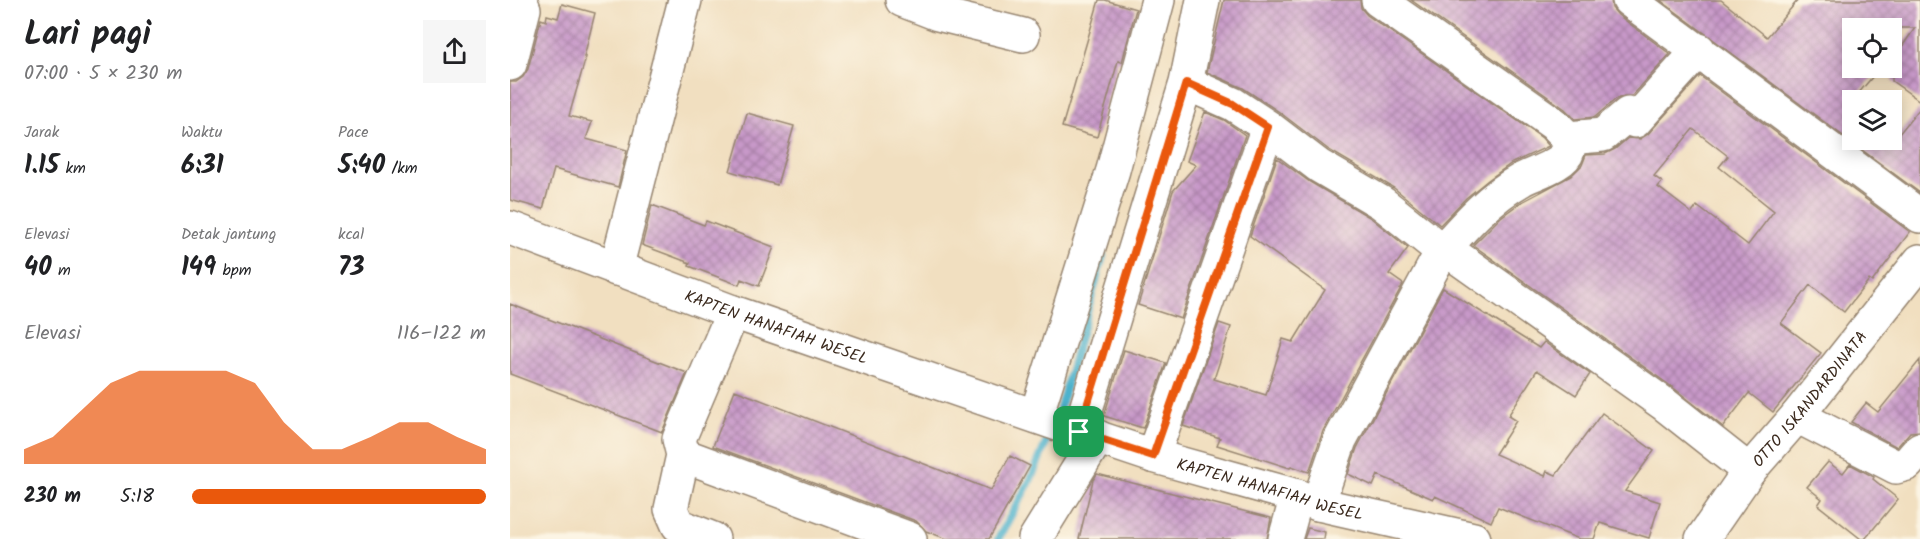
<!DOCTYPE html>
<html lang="id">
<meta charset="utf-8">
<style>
body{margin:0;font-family:Kalam,sans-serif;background:#f6f6f6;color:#202124;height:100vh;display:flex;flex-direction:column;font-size:22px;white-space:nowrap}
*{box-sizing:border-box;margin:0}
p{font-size:20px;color:#757577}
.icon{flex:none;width:33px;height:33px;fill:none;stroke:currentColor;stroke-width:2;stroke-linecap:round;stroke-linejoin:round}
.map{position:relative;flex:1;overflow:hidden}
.details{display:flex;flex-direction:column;background:#fff;width:510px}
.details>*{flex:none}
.controls{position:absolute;left:1332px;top:18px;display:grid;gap:12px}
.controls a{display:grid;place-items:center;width:60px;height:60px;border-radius:0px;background:#fff;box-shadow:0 3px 15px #0003;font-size:30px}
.pin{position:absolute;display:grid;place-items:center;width:51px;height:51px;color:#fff;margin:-26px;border-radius:12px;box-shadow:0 3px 9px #0006}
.round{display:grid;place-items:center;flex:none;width:63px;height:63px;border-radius:0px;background:#f6f6f6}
.headline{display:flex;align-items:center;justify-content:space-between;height:102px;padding:0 24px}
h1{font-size:33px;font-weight:700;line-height:45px}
.metrics{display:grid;grid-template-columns:repeat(3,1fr);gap:9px;height:102px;padding:6px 24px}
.metrics div{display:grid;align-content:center}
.metrics b{font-size:26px;font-weight:700}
.metrics small{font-size:16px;font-weight:400}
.metrics p{font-size:16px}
.chart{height:168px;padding:12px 24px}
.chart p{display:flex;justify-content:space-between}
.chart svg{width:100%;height:108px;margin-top:6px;fill:#ea580c;opacity:.7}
ul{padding:0 24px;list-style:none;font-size:20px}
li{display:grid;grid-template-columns:96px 72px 1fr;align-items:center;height:45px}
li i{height:15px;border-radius:8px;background:#ea580c}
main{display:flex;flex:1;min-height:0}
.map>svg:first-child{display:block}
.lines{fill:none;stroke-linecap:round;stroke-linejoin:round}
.stream{stroke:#4eb2cd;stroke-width:8}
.building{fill:url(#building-cross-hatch);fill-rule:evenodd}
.minor-casing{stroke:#96846f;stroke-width:36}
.major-casing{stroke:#96846f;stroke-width:36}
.minor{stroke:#fff;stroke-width:33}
.major{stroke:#fff;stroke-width:33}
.route-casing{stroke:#fff;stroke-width:12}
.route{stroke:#ea580c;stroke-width:8}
.labels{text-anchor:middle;stroke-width:6;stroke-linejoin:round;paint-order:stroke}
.street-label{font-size:16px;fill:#3b2a1e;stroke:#fcf5e5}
</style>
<main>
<section class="details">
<div class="headline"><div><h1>Lari pagi</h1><p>07:00 · 5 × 230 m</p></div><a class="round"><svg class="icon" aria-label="share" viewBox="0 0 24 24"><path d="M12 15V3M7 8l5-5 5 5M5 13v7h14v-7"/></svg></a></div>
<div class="metrics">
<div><p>Jarak</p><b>1.15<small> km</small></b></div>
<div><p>Waktu</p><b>6:31</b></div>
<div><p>Pace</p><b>5:40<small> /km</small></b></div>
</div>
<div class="metrics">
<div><p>Elevasi</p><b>40<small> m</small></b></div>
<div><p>Detak jantung</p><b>149<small> bpm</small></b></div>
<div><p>kcal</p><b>73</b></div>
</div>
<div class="chart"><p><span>Elevasi</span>116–122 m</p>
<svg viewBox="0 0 160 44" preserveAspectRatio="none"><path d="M0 44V38L10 33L20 22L30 11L40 6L50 6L60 6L70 6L80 11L90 27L100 38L110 38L120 33L130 27L140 27L150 33L160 38V44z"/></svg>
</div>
<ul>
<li><b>230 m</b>5:18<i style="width:100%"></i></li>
</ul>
</section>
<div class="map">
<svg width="1410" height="539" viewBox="0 0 1410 539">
<defs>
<pattern id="building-cross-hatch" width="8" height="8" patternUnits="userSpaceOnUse" patternTransform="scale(1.5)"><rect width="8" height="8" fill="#c899c9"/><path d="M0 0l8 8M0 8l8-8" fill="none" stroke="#a47da3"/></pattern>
</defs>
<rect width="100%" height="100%" fill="#fcf5e5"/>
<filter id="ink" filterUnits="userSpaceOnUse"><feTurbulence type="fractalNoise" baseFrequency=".0167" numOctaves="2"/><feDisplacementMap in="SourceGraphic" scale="12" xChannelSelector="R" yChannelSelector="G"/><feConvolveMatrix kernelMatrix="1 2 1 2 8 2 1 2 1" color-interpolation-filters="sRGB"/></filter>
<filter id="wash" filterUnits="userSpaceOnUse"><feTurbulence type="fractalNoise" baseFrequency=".008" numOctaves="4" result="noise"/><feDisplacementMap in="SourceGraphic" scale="24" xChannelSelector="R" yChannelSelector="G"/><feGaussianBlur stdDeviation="1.35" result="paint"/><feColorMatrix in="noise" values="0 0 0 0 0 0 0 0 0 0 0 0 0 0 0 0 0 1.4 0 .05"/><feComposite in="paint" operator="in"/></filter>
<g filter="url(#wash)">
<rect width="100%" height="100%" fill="#f1dfc0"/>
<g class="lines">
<path class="stream" d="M548,415L593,256
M488,539L520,481L542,429"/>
</g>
<g id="blocks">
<path class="building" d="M589,0H595L626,9L612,62L608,61L587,137L552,127Z
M714,0H850L851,8L857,15L1032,138L1039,146L1002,163L978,180L956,198L930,225L884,188L819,150L768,111L733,88L697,72Z
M901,0H1101L1102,8L1108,15L1160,54L1122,96H1114L1106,99L1085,117L1065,119L1055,109Z
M1150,0H1211L1257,37L1288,0H1410V101L1382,81V61L1405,28H1342V68H1370L1341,102L1342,140H1384L1410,108V193Z
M52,4L85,13L74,57H76L59,116L82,122L76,139L117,150L108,187L44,169L33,209L0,200V82H6L13,77L18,69L31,19L36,21L37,15L48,18Z
M1190,76L1400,232L1362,282L1359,280L1334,312L1300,285L1271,323L1311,353L1263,412L1239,393L1213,427L1165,389L963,245L991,217L1010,203L1061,176L1072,165L1076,155L1095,154L1105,149L1118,138L1130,139L1138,134ZM1183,129L1218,156L1209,167L1264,211L1238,245L1187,206L1182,213L1148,187L1152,182L1144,176Z
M695,112L714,120L735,135L671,319L628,305L663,191L686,165L677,161Z
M237,113L284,126L267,185L220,171Z
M767,158L800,182L861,218L898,248L879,274L893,284L813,431L799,472L781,466L780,468L707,445L710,438L673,426L709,323L721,327L704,379L756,395L773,339L783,342L815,290L740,236Z
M142,205L194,225L196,221L264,247L249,286L231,279L229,285L179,266L180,263L132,245Z
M933,288L1029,348L1034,342L1080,374L1066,395L1027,370L998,416L1006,421L985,454L1035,476L1037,471L1046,475L1092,413L1144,451L1115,491L1150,502L1139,538L1090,523L1084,539H1069L988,507L981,522L925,496L923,499L868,475L863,486L838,474L847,448Z
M0,304L177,373L152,432L0,374Z
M614,350L656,363L633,428L594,416Z
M1410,360V431L1400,432L1387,447L1341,422L1356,403L1368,412Z
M225,390L481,490L500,456L520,466L479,539H437L416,531L406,521L203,446Z
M1318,462L1333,473L1340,464L1364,477L1363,479L1388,499L1355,539H1351L1308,505L1312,499L1297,487Z
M587,474L761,518L757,539H569L583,480Z
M798,528L815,532L814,539H794Z"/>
</g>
</g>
<g filter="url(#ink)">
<use href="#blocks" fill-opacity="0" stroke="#96846f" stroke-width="1.5"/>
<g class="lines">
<defs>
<path id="minor" d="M392,0L428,14L513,35
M1119,0L1410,216
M0,64L14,9L12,5L0,0
M676,83L723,104L758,127L809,166L872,203L932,251C957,223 979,198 1011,180C1023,173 1054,165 1058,151C1062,139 1051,132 1044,124L868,0
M1058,138L1093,135L1118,114L1125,121L1189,50
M106,269L175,0
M526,416L603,170L648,0
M1287,416L1386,467L1397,464L1410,449
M569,432L676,83L693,0
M173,455L400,539
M643,456L758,127
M808,504L830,440L932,251L947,257L1154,404L1239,471
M203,539L168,525L161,509L173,455L169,439L223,312
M525,539L588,437
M775,539L787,496"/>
<g id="major">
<path id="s1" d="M0,228L223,312L559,428L643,456L787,496L808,504L964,539"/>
<path id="s2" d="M1192,539L1239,471L1287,416L1410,261"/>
</g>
</defs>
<use href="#minor" class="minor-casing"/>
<use href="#major" class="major-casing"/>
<use href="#minor" class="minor"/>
<use href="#major" class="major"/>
</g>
</g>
<g class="lines" filter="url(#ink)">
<defs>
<path id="route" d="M676,83L723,104L758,127L643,456L569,432Z"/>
</defs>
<use href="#route" class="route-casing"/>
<use href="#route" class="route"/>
</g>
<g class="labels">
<g class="street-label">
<text dy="6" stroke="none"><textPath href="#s1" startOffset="284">KAPTEN HANAFIAH WESEL</textPath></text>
<text dy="6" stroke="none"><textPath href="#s2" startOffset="177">OTTO ISKANDARDINATA</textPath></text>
<text dy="6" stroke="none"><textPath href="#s1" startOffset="804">KAPTEN HANAFIAH WESEL</textPath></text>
</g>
</g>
</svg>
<div class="controls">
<a><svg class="icon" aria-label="locate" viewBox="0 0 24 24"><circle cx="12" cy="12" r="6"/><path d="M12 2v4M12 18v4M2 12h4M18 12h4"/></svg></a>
<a><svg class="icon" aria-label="layers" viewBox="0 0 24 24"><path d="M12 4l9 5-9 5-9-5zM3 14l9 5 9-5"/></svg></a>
</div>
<div class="pin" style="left:569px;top:432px;background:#1e9e55"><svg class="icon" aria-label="arrive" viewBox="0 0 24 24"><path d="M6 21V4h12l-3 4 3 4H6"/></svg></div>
</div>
</main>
